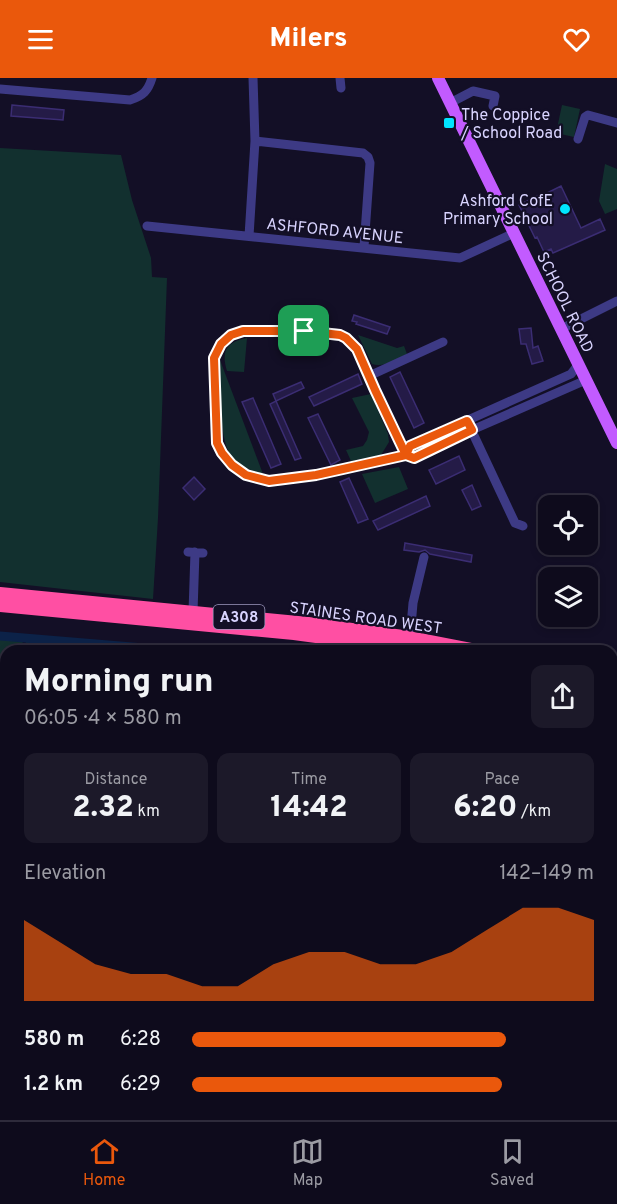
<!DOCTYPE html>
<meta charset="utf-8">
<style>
body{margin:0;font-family:Overpass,sans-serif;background:#1c1929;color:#f1f3f6;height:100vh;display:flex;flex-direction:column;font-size:22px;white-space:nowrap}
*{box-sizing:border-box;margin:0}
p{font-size:20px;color:#9b9ba3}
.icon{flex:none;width:33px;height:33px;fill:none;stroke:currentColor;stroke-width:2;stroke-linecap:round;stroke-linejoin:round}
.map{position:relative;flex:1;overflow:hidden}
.side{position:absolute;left:0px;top:567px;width:618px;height:476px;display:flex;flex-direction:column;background:#0e0b1c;border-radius:18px 18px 0 0;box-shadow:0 3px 9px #0003,0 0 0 2px #2e2b3b}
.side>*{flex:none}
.buttons{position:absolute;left:538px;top:417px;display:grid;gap:12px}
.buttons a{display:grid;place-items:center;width:60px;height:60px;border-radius:12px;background:#0e0b1c;box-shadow:0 3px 9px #0003,0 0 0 2px #2e2b3b;font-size:30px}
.pin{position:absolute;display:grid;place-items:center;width:51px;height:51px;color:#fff;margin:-26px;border-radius:12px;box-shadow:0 3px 9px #0006}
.round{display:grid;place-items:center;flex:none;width:63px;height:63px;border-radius:12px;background:#1c1929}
.overview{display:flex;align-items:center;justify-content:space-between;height:102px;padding:0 24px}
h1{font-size:33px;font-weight:800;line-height:45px}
.stats{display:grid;grid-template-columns:repeat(3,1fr);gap:9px;height:102px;padding:6px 24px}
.stats div{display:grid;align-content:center;border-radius:12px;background:#1c1929;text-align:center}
.stats b{font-size:30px;font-weight:800}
.stats small{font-size:16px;font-weight:400}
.stats p{font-size:16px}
.chart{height:168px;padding:12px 24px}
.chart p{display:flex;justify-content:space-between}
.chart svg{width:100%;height:108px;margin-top:6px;fill:#ea580c;opacity:.7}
ul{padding:0 24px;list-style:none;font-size:20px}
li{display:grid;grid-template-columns:96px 72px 1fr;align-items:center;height:45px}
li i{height:15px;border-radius:8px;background:#ea580c}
header{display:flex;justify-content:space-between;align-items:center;height:78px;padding:0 24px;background:#ea580c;color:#fff;font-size:27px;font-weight:800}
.menu{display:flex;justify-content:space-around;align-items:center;height:84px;border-top:2px solid #2e2b3b;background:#0e0b1c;font-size:16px;color:#9b9ba3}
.menu a{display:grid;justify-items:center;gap:3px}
.menu .current{color:#ea580c}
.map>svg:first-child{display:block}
.green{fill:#12302f}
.water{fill:#0c2248}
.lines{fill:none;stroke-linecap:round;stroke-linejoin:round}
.canal{stroke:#0c2248;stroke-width:9}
.building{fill:#241b47;stroke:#3b2d73;stroke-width:1.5}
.minor{stroke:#3d3a85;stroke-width:9}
.major{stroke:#c25bff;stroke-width:12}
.highway{stroke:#ff4fa3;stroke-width:14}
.route-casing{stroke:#fff;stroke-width:12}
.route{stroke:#ea580c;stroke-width:8}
.poi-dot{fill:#00e5ff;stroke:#130f26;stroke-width:2}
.labels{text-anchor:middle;stroke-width:4.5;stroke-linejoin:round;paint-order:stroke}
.shield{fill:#130f26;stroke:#9e99be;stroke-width:1.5}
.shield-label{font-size:15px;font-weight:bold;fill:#d9d4ff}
.poi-label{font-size:16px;fill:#d9d4ff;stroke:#130f26;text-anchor:start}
.street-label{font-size:16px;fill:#d9d4ff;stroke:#130f26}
</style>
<header><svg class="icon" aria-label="menu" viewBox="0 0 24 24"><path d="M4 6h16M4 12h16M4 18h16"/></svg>Milers<svg class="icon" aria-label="heart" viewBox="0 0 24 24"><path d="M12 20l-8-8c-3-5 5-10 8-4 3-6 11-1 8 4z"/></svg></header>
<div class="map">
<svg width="617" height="1042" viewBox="0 0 617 1042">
<rect width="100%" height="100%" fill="#130f26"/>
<path class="green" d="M562,27L580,31L574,59L556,55Z
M0,70L121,77L132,122L151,180L152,199L167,200L158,440L153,521L0,504Z
M605,86L617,91V131L605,136L599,123Z
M358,257L397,270L404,268L407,276C396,281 384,290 372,286Z
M247,260L244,294L227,293C221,273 226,264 247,260Z
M220,282L263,396C253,393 242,390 234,382C217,364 221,307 220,282Z
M371,316L388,356L389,364L381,377L351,383L346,372L363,368L367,362L369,354L352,320Z
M399,389L408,411L375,425L362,396Z
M0,561L23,562L22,570L26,571V563L145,573H6V644L0,643Z"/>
<path class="water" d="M0,643L6,644V1036L175,1037L174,1042H0Z
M612,732L617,734V1042H188L189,1036H612Z"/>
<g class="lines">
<path class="canal" d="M0,558L180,573
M612,640L617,641"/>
</g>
<path class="building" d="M12,27L64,32L63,42L11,38Z
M561,108L581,150L600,141L605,152L553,175L551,171L544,174L537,159L535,160L519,127L541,116V118Z
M354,237L390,249L387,256L356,246L357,244L352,243Z
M531,250L533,270L538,268L543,283L532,286L526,266H521L519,251Z
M400,294L424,345L414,350L390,299Z
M358,296L362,306L314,328L309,319Z
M301,304L304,310L276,323L273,316Z
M253,320L281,386L271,390L242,324Z
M276,323L301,380L295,382L270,326Z
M318,336L340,382L331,387L308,340Z
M459,378L465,392L436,406L429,392Z
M194,399L205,411L194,422L183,410Z
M349,400L368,441L358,445L340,404Z
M472,407L481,428L472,432L462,412Z
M426,418L430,428L378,452L373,443Z
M405,465L472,477L471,484L430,476L425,472L419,474L404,472Z"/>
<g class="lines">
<path class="minor" d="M340,0L341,10
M0,11L130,22C143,18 148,13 152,0
M450,25L473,13L495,18L493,28
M578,61L585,39L588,37L617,45
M255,63L363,75L368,79L370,85L364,169
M147,148L460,180L514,155
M249,158L255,63L253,0
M561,251L617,223
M369,298L443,264
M469,347L515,445L523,448
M406,377L375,312L357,271L346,259L340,257L304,253H243L231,257L221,266L214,280L217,365C227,386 243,398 266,402C274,404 285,401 293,400C331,395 369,386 406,377L414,380L472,352L586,302
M406,377L410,368L571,296L578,287
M188,474L203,475
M193,534L195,474
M410,560L413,525L424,479"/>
<path class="major" d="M438,0L617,365"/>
<path class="highway" d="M0,516L308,546L410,560L477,573
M0,527L294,555L361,564L409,573
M612,601L617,602
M612,616L617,617"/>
</g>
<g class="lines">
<defs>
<path id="route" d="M304,253H243L231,257L221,266L214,280L217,365L222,375L232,387L246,397L269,403L316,397L406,377L414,380L472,352L467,343L410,368L406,377L375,312L357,271L346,260L340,257L304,253"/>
</defs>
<use href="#route" class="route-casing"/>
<use href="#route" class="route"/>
</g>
<g class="poi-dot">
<rect x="443" y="39" width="12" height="12" rx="3"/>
<circle cx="565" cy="131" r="6"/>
</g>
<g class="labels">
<rect class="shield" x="213.5" y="527" width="51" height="24" rx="4.5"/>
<g class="shield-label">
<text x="239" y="544">A308</text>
</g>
<g class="poi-label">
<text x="461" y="42">The Coppice<tspan x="461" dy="18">/ School Road</tspan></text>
<text x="553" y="128" text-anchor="end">Ashford CofE<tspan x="553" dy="18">Primary School</tspan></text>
</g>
<g class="street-label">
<text transform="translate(335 152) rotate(6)" y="6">ASHFORD AVENUE</text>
<text transform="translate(566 224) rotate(64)" y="6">SCHOOL ROAD</text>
<text transform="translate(366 539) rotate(8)" y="6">STAINES ROAD WEST</text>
</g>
</g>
</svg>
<div class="buttons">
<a><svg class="icon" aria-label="locate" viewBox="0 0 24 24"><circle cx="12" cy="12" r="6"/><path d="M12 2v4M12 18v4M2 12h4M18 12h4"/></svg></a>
<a><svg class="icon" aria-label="layers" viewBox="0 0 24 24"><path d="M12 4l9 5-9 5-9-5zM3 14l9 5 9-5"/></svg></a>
</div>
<div class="pin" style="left:304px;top:253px;background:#1e9e55"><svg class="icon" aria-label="arrive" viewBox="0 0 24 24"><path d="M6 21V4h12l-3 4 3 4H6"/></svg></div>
<section class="side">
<div class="overview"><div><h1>Morning run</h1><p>06:05 · 4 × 580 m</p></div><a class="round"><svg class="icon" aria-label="share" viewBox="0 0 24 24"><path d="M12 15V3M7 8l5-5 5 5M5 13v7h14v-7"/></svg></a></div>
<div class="stats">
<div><p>Distance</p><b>2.32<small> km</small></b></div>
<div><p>Time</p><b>14:42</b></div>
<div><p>Pace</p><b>6:20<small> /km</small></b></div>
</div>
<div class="chart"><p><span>Elevation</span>142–149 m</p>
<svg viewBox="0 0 160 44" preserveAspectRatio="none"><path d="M0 44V11L10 20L20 29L30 33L40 33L50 38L60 38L70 29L80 24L90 24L100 29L110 29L120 24L130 15L140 6L150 6L160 11V44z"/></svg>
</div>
<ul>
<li><b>580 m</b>6:28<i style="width:78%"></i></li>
<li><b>1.2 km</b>6:29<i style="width:77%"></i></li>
</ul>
</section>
</div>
<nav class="menu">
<a class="current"><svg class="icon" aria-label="home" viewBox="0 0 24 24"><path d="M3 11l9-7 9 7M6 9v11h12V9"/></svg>Home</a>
<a><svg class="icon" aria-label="map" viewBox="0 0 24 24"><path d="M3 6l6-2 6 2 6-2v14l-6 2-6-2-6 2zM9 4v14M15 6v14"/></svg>Map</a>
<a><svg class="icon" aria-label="saved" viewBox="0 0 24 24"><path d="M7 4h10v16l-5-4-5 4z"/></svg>Saved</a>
</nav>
